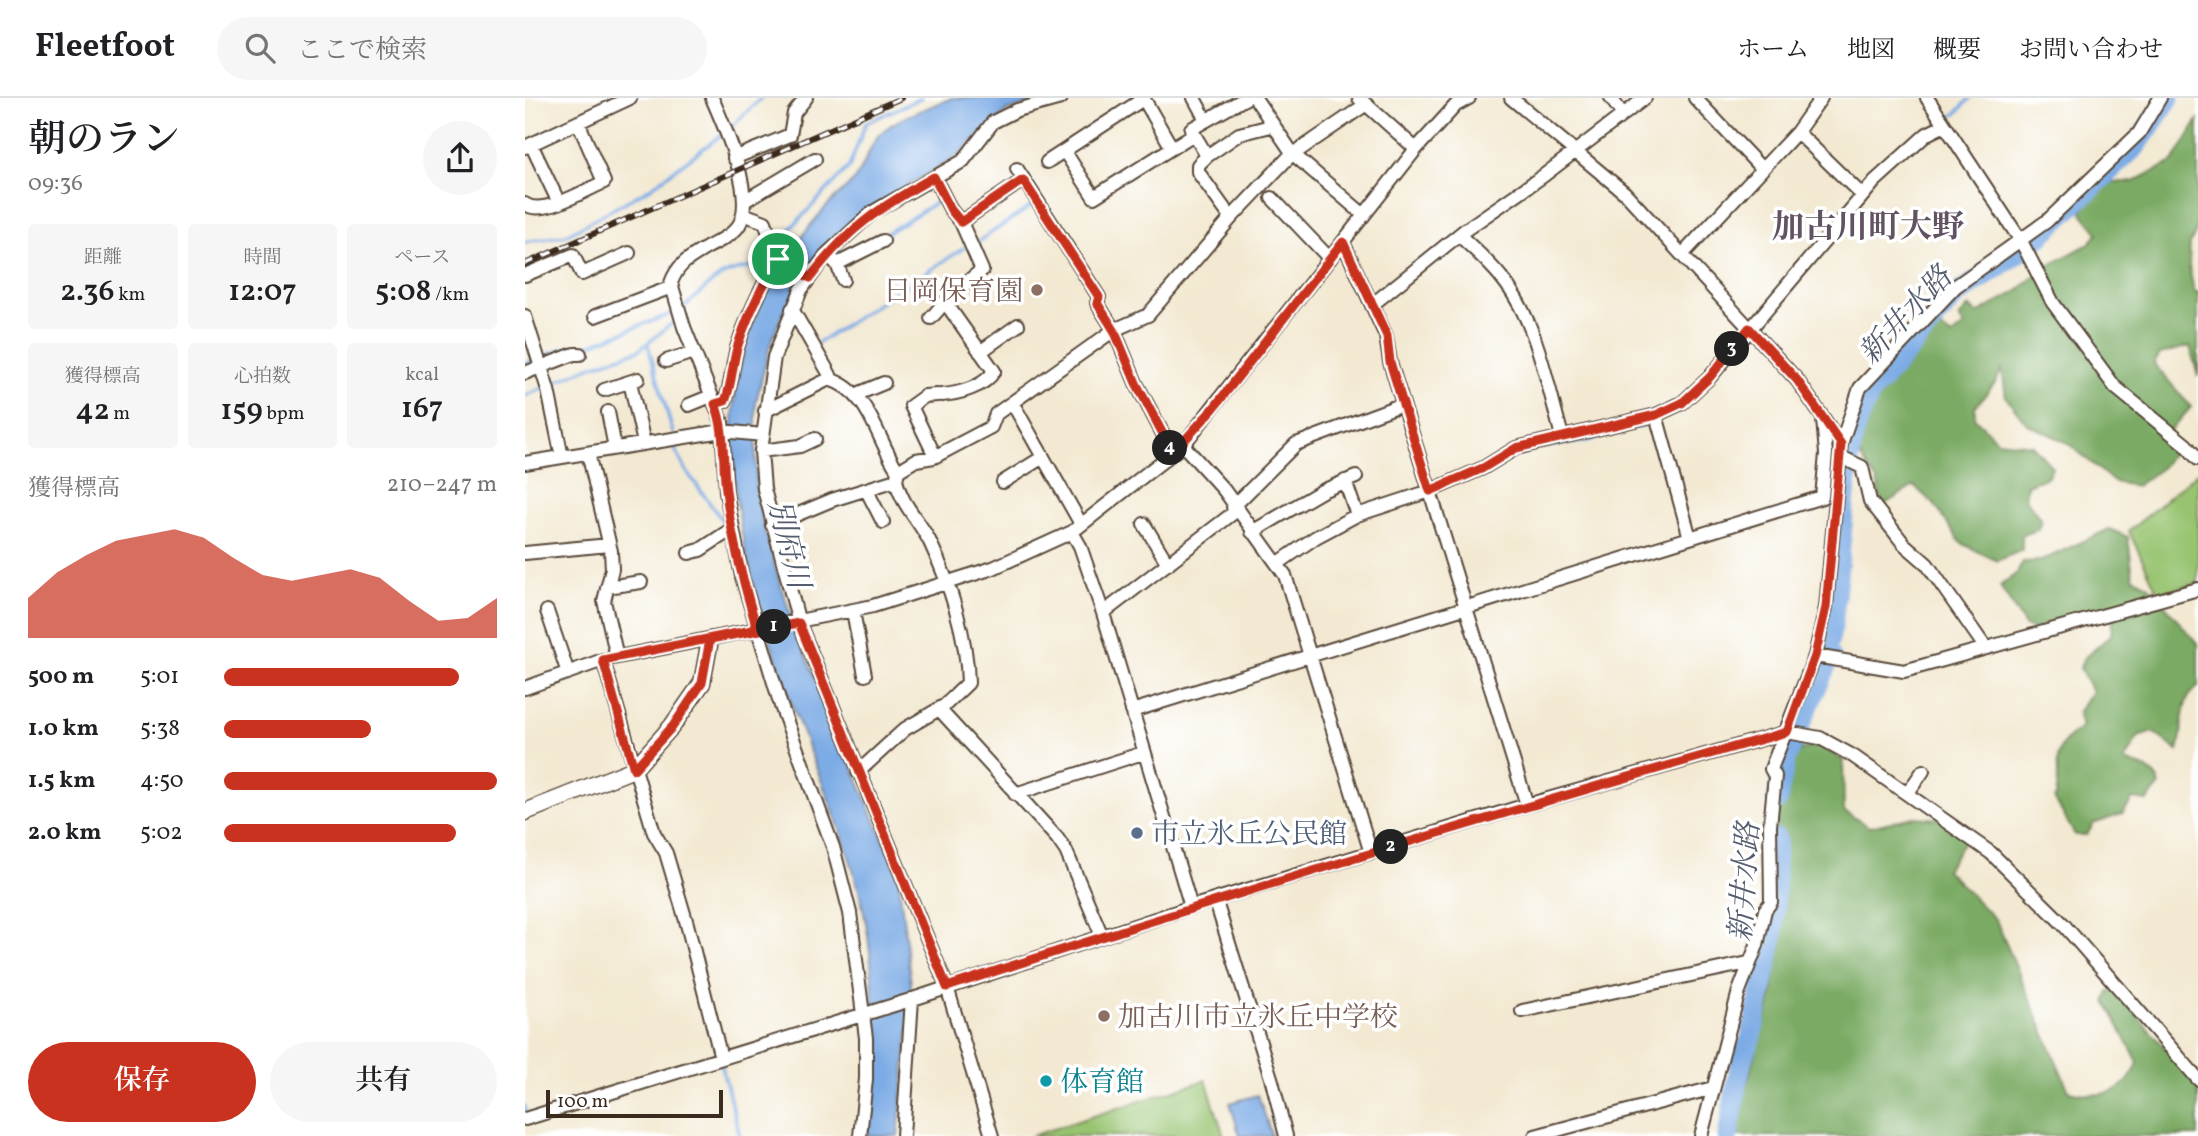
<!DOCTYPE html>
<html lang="ja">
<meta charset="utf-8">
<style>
body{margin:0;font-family:Vollkorn,"Noto Serif JP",serif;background:#f6f6f6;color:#202124;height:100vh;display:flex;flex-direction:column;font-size:26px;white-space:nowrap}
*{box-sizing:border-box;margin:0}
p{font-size:23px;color:#757577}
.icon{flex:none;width:38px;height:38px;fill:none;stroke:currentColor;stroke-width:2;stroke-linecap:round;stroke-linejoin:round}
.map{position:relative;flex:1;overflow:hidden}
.details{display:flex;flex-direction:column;background:#fff;width:525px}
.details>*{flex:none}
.scale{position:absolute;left:21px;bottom:18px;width:177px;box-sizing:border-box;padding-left:7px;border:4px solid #3b2a1e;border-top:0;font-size:19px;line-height:24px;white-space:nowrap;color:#3b2a1e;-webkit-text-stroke:5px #fff;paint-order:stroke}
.pin{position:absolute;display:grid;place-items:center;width:60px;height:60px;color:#fff;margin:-30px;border:4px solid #fff;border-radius:50%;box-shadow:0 2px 7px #0007}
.km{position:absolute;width:35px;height:35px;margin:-18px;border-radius:50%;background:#222;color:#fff;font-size:19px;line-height:35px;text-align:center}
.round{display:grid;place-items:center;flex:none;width:74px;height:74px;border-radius:37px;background:#f6f6f6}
.head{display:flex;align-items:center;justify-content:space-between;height:119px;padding:0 28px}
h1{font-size:38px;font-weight:600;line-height:52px}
.figures{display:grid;grid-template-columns:repeat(3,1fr);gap:10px;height:119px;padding:7px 28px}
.figures div{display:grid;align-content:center;border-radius:7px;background:#f6f6f6;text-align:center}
.figures b{font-size:30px;font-weight:600}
.figures small{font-size:19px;font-weight:400}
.figures p{font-size:19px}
.chart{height:196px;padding:14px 28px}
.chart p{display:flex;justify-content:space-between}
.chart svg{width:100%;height:126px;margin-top:7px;fill:#c8321e;opacity:.7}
.primary-button{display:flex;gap:14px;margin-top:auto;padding:14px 28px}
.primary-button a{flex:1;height:80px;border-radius:42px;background:#c8321e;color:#fff;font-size:28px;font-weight:600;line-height:80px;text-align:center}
.primary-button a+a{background:#f6f6f6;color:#202124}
ul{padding:0 28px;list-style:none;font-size:23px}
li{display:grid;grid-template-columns:112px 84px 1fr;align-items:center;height:52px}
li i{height:18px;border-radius:9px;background:#c8321e}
header{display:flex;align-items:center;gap:42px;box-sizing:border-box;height:98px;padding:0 35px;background:#fff;border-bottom:2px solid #e0e0e0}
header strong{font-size:33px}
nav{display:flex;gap:38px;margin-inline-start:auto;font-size:24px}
.search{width:490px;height:63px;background:#f6f6f6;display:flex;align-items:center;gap:18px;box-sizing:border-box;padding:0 24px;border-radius:38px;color:#757577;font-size:26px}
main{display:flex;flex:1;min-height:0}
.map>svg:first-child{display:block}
.green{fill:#98c471;stroke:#6a7748;stroke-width:2}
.forest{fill:#7aaa63;stroke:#5a6a40;stroke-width:2}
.water{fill:#7babe5;stroke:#5b6a82;stroke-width:2}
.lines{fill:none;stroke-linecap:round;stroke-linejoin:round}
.stream{stroke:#7babe5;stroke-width:3.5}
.river{stroke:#7babe5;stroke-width:21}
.street-casing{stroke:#574739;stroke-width:16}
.secondary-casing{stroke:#574739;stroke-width:19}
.street{stroke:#fff;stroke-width:12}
.secondary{stroke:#fff;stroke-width:16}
.rail-casing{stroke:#3b2a1e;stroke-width:6}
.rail{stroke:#fff;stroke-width:3.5;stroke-dasharray:10;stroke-linecap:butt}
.route-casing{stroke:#fff;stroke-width:14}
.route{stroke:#c8321e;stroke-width:9}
.education-dot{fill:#8d6e63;stroke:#fff;stroke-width:2.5}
.service-dot{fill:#5c6f8a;stroke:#fff;stroke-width:2.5}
.culture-dot{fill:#0f9aa8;stroke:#fff;stroke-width:2.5}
.labels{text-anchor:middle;stroke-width:7;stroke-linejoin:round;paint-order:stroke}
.education-label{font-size:28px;fill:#785e54;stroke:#fff;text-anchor:end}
.service-label{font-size:28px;fill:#4e5e75;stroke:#fff;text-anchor:start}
.culture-label{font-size:28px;fill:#0d838f;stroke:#fff;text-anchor:start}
.water-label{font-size:30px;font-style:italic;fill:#555e6e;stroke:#fff}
.quarter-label{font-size:32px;font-weight:bold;fill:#625363;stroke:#fff}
</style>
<header>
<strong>Fleetfoot</strong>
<div class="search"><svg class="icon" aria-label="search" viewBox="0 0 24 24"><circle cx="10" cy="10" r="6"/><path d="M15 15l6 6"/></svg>ここで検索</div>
<nav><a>ホーム</a><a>地図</a><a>概要</a><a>お問い合わせ</a></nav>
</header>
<main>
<section class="details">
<div class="head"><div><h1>朝のラン</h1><p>09:36</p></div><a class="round"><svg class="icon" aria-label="share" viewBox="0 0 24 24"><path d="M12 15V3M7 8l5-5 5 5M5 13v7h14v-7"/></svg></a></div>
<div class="figures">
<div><p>距離</p><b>2.36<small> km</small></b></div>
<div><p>時間</p><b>12:07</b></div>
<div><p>ペース</p><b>5:08<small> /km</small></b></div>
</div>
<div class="figures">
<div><p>獲得標高</p><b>42<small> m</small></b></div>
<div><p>心拍数</p><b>159<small> bpm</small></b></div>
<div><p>kcal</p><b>167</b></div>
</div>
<div class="chart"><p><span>獲得標高</span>210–247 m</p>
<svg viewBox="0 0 160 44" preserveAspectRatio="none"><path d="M0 44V30L10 21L20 15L30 10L40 8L50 6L60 9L70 16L80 22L90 24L100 22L110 20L120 23L130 31L140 38L150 37L160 30V44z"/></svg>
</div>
<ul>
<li><b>500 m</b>5:01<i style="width:86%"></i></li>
<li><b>1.0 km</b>5:38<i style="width:54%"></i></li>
<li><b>1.5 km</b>4:50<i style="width:100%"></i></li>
<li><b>2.0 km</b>5:02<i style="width:85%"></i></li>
</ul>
<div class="primary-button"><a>保存</a><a>共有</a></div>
</section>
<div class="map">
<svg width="1673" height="1038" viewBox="0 0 1673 1038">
<rect width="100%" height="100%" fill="#fff"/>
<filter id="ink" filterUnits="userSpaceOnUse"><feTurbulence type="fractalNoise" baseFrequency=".0143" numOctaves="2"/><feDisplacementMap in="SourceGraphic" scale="14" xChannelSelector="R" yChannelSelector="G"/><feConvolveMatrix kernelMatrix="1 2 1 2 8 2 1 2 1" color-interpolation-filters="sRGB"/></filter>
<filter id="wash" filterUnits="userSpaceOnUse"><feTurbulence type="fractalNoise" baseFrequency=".00686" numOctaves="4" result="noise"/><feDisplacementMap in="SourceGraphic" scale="28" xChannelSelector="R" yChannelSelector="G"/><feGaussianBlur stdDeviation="1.57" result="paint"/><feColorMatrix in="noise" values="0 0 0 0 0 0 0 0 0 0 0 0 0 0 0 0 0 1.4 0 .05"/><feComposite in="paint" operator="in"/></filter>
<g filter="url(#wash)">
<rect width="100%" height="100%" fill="#f3e9d2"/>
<path class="green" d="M1673,374V485L1633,495L1604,433Z
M681,982L699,1038H506Z"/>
<path class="forest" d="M1673,22V129L1665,146L1664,168L1669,194L1673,195V279L1665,248L1635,256L1629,266L1666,309L1639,340L1651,351L1635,371L1611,388L1589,384L1543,345L1502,326L1481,299L1477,271L1470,285L1450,309V321L1473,343L1507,347L1527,369L1522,379L1502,387L1500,400L1516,422L1513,432L1497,437V452L1472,463L1436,445L1409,406L1389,388L1357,408L1352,383L1328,348C1340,289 1362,272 1400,229L1413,228L1427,238L1439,228L1434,220L1444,208L1452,216L1494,192L1517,171L1564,146L1573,135L1557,115L1563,100L1582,84H1608L1648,64Z
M1584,431L1603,439L1608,479L1623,487L1673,546V588C1653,604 1660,628 1653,653L1628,634L1613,639L1599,663C1613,668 1630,670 1635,687L1622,703L1608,701L1597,716L1568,726L1562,737H1550L1530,702C1540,665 1518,656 1557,629L1553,615L1567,593L1555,570L1558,561L1586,537L1588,518L1579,509H1569L1556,526L1528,523L1508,532L1500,528L1475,488L1492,475L1498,464L1516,463Z
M1294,648L1318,662L1319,713L1344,729L1388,719L1418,721L1442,739L1421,772L1471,822L1544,993C1575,1001 1601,997 1613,965L1581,903L1584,894H1592L1673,989V1038H1202L1203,1025L1222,986L1248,894L1259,757L1246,725L1244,692L1256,672L1278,651Z"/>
<path class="water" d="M427,0H521L482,13L429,60L335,116L305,143L285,168L256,219L245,247L231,304V390L238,427L252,475L273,539L373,777L387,895L373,1038H342C349,961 354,872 335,797C318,728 287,664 263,596C202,420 163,263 301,109C310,100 321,91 330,81C341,68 343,48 355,36C373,18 404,10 427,0Z
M733,997L747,1038H715L705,1005Z"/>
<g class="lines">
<path class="stream" d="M1421,20L1431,16L1445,0
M205,30L236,0
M357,138L415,102
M0,144L41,137L124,91L199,35
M451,145L508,107
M251,146L324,69L341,25L396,0
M313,155L331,150
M158,210C192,182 189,173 236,168L246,153
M1208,242L1218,230
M293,245L439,150
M123,247L148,335
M16,259L38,251L64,247L151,214
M0,265L9,262
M0,298L62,270L114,252L150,223
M147,345L160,371L202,429
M1020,349L1061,343L1127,325
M984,361L999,354
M196,966L215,1038
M0,1008L1,1013"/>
<path class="river" d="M1252,702L1260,662L1305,558L1301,552L1307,529L1323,367L1329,331L1345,295L1430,198L1506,146L1611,48L1644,0
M1203,1038L1216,963L1226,941L1248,837L1251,741"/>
</g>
</g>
<g filter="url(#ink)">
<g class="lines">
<defs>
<path id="street" d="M187,0C200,30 228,92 216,123C211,136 194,143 183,149C165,160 153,165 146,185L159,229L197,324L201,394L217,479L256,608L308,749L325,815L341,940V981L335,1038
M669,0L681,22
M730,0L768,56L839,117
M834,0L891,51
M986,0L1100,95L1272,282L1316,346
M1086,0L1098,17
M1170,0L1237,71
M1402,0L1496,143L1528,205L1590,289L1661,347L1673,361
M1272,34L1337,97
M6,46L34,105
M0,49L105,0
M540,54L569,99L669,36
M682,58L714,36L746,28
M209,60L265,37L269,15L281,0
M522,64L615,3H620L647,50
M492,71L574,199L572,205L589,232L611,285L648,355
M747,100L805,161
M221,102L290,61
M0,106C17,119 61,92 79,84L53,24
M706,120L673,74V67L682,58L666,31L721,0
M436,124L498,82
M934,137C948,150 964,164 976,179C1012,222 1022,286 1037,338
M818,144L861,238L865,264L1002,707
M302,156L312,166L358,143
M1157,157L1272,34L1296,0
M253,161L285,180
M312,166L318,182
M0,177L48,157L57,176L104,155
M848,206L940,132L1018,78L1120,0
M267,211L305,277L304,281C346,294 351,341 373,373
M0,218L23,292L37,359
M70,218L147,189
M406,220L428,195L457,172L436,124L426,112L409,79
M455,254L493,227
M141,263L169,254
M0,275L49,256H55
M105,284L119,345
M79,292L113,281
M330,297L359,285
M416,297C433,296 460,289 469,273L420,204
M190,306L200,303C207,287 207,268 212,250C222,218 236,190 253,161L240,124L218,116
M164,307L186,298
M240,313L304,281
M83,314L90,350
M1131,317L1165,440
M658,347L699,392L760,477L846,755
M236,353L275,348L290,341
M63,355L86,453L87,471L79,503L92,559
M410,358L386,308L400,298L412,297
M518,359L556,426
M1316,359L1337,369L1345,403L1379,446L1402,466L1460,549
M0,365L197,333L238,337
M820,383L832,417
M478,384L518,359L488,306
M342,393L358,424
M708,409L771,346L878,306
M619,426L643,466
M247,427L307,402L371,382L373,373L391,362L409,359L466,329L471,316L589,232L623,217L706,120L764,59L840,7
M547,434L555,448L578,515L666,809
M727,434L797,393L831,379
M0,455L84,447
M164,455L175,452L207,431
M752,466L791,439L832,417L905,393L958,370L991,350L1131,317L1157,305L1185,279L1350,83L1402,36L1418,28
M82,489L116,484
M22,513L43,575
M328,513L340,577
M578,515L711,413
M1290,558L1379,573L1673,491
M78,562L129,735L141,755L162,826L196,960
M0,590L78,562L348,508L468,470L547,434L658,347L891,51L931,7L944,0
M414,611L532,740L541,753L577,838
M607,613L1297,399L1301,356L1298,321
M333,674L380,631L419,608L443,585C442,538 425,486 405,444C394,422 376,406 371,382
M490,696L618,655
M1382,696L1398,673
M691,804L747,983L761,1038
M997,913L1223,865
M0,1021L382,903L666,809L1002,707L1262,634L1295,640L1328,658L1466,755L1538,826L1673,981
M378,1038L387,901
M467,1038L422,889L274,525L239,391L236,353L249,259L276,192L302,156L348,114L438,63L468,24L492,12L536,0
M1010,1038L1188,990
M1176,1038L1214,893L1232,847L1240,812L1246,804L1245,728L1250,678L1246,671L1290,558L1301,509L1316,346L1335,290L1431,188L1522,123L1614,35L1635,0"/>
<path id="secondary" d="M0,714L109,671L147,628L177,585L185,542"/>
</defs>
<use href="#street" class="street-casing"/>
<use href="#secondary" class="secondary-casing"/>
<use href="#street" class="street"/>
<use href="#secondary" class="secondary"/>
<defs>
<path id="rail" d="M0,166L376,0"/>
</defs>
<use href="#rail" class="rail-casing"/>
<use href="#rail" class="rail"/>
</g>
</g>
<g class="lines" filter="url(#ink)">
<defs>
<path id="route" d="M253,161C236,190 222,218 212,250C207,268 207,287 200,303L190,306C201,333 197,363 201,392C206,440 219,486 232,531L78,562L109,671L148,628L177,585L185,541L274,525L422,889C700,798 980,713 1262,634L1290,558L1301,509L1316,346L1272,282L1224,230L1185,279L1157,305L1131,317L991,350L958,370L905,393L865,264L862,238L818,144L688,311L648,355L611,285L589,232L572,205L574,199L498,82L436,124L426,112L409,79C357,108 321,131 285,180L253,161"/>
</defs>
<use href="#route" class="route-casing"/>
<use href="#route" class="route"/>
</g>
<g class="education-dot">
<circle cx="512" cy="192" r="7"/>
<circle cx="579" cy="918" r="7"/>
</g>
<circle class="service-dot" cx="612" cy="735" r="7"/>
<circle class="culture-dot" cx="521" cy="983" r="7"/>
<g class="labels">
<g class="education-label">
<text x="498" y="202">日岡保育園</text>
<text x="593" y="928" text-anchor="start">加古川市立氷丘中学校</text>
</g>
<g class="service-label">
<text x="626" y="745">市立氷丘公民館</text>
</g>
<g class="culture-label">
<text x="535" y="993">体育館</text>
</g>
<g class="water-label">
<text transform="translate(1380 217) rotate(-47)" y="10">新井水路</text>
<text transform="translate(264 446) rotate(76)" y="10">別府川</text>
<text transform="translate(1219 784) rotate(-86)" y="10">新井水路</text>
</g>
<g class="quarter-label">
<text x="1343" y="139">加古川町大野</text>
</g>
</g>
</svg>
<div class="scale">100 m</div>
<div class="pin" style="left:253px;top:161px;background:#1e9e55"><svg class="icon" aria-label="arrive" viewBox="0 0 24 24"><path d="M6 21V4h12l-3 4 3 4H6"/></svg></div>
<b class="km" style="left:249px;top:529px">1</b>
<b class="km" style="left:866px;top:749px">2</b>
<b class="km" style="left:1207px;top:251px">3</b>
<b class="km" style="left:645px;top:350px">4</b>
</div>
</main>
